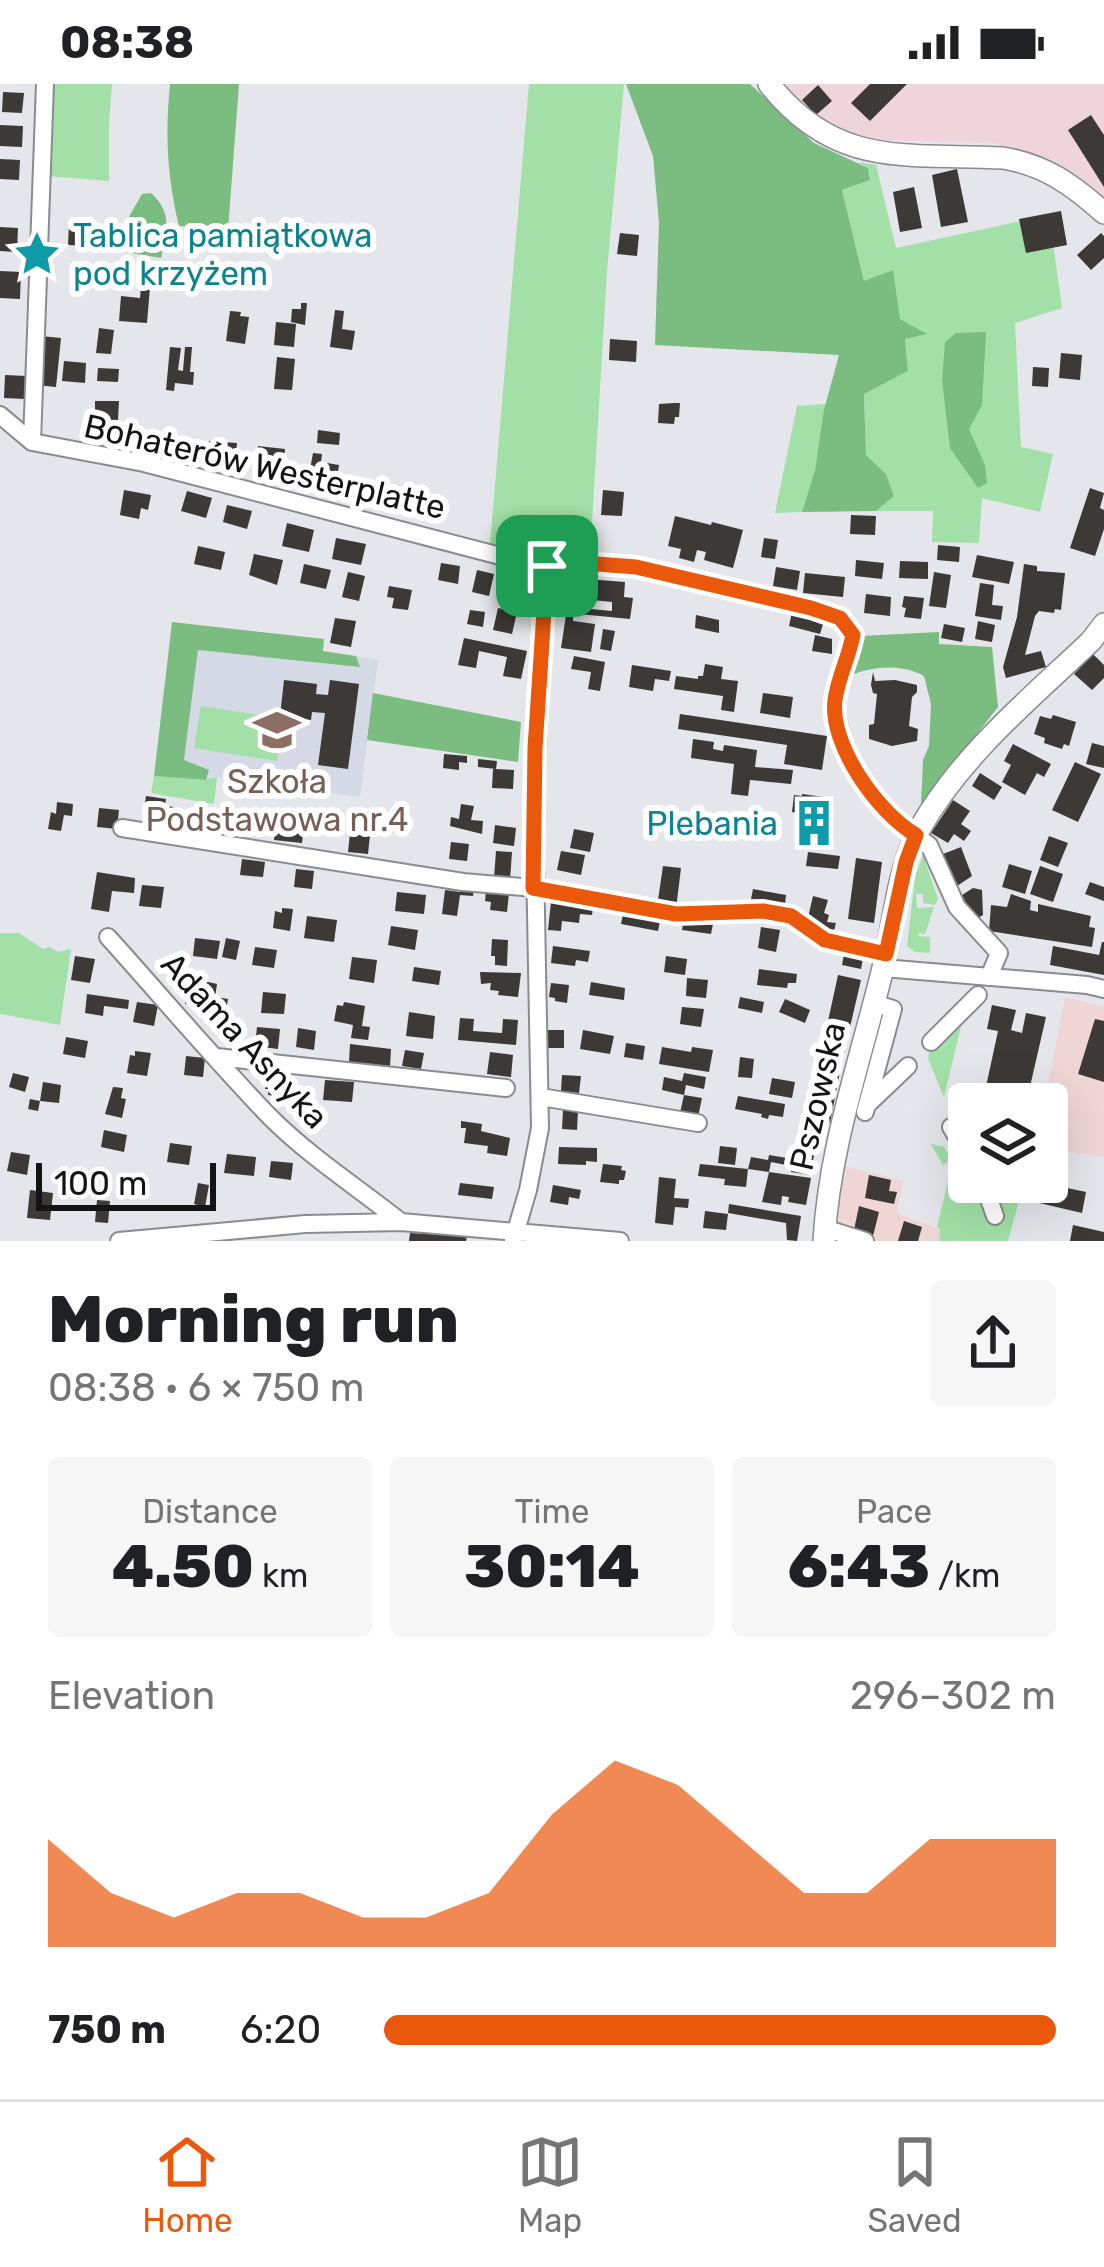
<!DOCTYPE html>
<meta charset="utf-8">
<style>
body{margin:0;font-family:Rubik,sans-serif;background:#f6f6f6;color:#202124;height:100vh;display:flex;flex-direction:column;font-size:45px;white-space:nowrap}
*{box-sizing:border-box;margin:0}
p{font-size:39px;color:#757577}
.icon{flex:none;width:66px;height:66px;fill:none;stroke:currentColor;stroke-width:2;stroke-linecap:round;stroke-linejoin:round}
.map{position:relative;height:1157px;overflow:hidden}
.sheet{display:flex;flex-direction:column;background:#fff;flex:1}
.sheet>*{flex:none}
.controls{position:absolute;left:948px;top:999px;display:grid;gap:24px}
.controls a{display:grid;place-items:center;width:120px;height:120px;border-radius:12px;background:#fff;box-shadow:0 12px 48px #0002;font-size:60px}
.scale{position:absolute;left:36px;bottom:30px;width:180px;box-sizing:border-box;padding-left:12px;border:6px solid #131415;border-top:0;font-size:33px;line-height:42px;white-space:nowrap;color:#131415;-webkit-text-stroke:9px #fff;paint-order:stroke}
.pin{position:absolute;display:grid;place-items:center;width:102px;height:102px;color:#fff;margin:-51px;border-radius:24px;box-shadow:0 6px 18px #0006}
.round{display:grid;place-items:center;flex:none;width:126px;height:126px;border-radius:12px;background:#f6f6f6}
.headline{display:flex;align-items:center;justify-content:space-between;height:204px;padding:0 48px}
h1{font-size:66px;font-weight:800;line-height:90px}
.figures{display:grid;grid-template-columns:repeat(3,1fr);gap:18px;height:204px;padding:12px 48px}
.figures div{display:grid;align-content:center;border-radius:12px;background:#f6f6f6;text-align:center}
.figures b{font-size:60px;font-weight:800}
.figures small{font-size:33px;font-weight:400}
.figures p{font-size:33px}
.chart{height:336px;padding:24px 48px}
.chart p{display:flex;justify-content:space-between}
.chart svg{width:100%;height:216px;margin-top:12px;fill:#ea580c;opacity:.7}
ul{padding:0 48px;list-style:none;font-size:39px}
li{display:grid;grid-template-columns:192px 144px 1fr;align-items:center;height:90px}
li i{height:30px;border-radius:15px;background:#ea580c}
.status{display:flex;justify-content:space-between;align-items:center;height:84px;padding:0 60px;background:#fff;direction:ltr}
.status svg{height:33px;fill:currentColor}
.tabs{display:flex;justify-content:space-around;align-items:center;height:168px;border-top:3px solid #e0e0e0;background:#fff;font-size:33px;color:#757577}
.tabs a{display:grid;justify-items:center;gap:6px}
.tabs .current{color:#ea580c}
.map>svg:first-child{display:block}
.commercial{fill:#f0d5d5}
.industrial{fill:#efd5db}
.built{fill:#d4d9e5}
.green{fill:#a2e0a7}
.forest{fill:#7bbc81}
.building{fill:#3c3936}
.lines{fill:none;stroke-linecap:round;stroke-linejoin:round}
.minor-casing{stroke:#898b90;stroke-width:20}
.major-casing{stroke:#898b90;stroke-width:24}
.minor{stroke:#fff;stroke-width:16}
.major{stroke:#fff;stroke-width:21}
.route-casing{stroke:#fff;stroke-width:24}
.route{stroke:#ea580c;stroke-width:15}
.labels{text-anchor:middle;stroke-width:12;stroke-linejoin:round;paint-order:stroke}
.culture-label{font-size:33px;fill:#0d838f;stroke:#fff;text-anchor:start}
.street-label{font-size:33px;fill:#131415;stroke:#fff}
.education-label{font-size:33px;fill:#785e54;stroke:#fff}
</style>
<div class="status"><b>08:38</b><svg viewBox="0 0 49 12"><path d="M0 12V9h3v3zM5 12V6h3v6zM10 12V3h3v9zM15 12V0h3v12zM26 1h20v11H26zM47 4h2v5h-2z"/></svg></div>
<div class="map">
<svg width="1104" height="1157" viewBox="0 0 1104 1157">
<rect width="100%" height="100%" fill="#e4e6eb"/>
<path class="commercial" d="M1065,913L1104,922V1073L1053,1065L1066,1006L1048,1002Z
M840,1081L901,1096L903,1100L897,1127L900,1131L940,1145L938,1157H873L831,1140Z"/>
<path class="industrial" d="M781,0H1104V120L1062,86L1034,70L993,59L866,56L821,36L801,23Z"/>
<path class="built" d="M198,566L358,582L356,572L378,576L360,713L217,693L206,696L209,686L184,676Z"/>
<path class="green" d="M54,0H112L109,39V97L47,92Z
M529,0H624L607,187L590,473L539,471L490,460Z
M858,78L876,81L896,164L1049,131L1062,224L1015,239L1021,363L1053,370L1040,428L982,414L979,459L932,458L933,427H876L894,412L886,390L866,371L864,310L908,287L905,255L925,250L900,235L864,197L842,106L870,96L868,84Z
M826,320L815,386L802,428L775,429L797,322Z
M201,622L284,635L277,677L194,664Z
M154,692L206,696L217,693L214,720L151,709Z
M923,771L938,815L935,821L923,819V810H916L917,824L934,823L925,850L919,849L918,852L930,853V869L915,868L907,862L915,793Z
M0,849H19L43,865L49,863L58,868L71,865L60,941L0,930Z
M962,938L944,1013L928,975L930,964Z
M961,1040L969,1042V1098H1024L1008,1157H939L940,1145L937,1143L952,1081L950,1076L943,1081L931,1060L944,1063L948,1070L954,1068Z"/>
<path class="forest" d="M170,0H239L228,146L179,142C167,92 165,51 170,0Z
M626,0H750L814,59L868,84L870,96L842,106L864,197L893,186L900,235L927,250L905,255L908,287L864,310L866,371L886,390L894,412L876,427L802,428L815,386L824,326L839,271L655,261L659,139L653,72Z
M151,109C173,129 167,148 161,174L126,168V138L142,110Z
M986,248L982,321L969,345L985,381L987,399L978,404L950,364L942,296L945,258L956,249Z
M172,538L324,555L323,567L356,572L360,583L198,566L184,676L209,686L206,696L154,692Z
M939,548V560L992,563L998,623L921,721L923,676L929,662L931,620L924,592C901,579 867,582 844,595L861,552Z
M373,609L521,638L518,678L367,656Z"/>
<path class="building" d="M870,0H907L870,37L851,19Z
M818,1L832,17L816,31L802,16Z
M3,8L24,9L22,29L2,28Z
M1091,31L1104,51V103L1068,46Z
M0,41L23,42L22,63L0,62Z
M0,75L20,76L19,96L0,95Z
M957,85L968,138L941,143L932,91Z
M914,103L922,144L900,148L893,108Z
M1061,127L1067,161L1026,169L1019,135Z
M89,134H95V141L89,140L88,162L68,161L69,139L89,140Z
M0,143L18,144L17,168L0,167Z
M620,149L639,151L637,172L617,170Z
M1101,149L1104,152V174L1091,186L1077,171Z
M0,187L21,188L20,215L0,214Z
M142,190L151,191L147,239L119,237L121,212L140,214Z
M301,219H307L305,241L291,238L292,225H301Z
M335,226L344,227L342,245L355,247L352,266L330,263Z
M230,227L241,228L240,232L249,233L245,260L226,257Z
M276,238L296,240L294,263L274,261Z
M99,244L114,246L111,270L96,269Z
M41,252L61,254L56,303L36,301Z
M610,255L637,257L636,278L609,276Z
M170,263L181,264L178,286L183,287L185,263H192L190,288H194L193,301L175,299L174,307L166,306Z
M1061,269L1082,271L1080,296L1059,294Z
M277,273L295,275L292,306L274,305Z
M64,277L86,279L85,299L62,297Z
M1033,283L1049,284L1048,303L1032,302Z
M98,284L119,285L118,298L97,297Z
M5,291L26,292L25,315L4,314Z
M95,317H119L118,336H95Z
M674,319H680L679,333H675L674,340L658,339L659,320Z
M318,346L340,349L339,361L317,359Z
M209,357L237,359L235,379L208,376Z
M258,362L285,365L283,387L255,383Z
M313,369L322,370L321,378L339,381L336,401L308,397Z
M373,398L400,402L397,421L370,417Z
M1090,404L1104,409L1100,424L1104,426V445L1095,472L1070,464Z
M124,406L151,411L148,426L141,424L139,435L120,431Z
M603,406L624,408L622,432L601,431Z
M187,407L212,414L206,434L181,427Z
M227,421L252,427L247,445L223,438Z
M851,431L876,432L875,451L850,450Z
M675,432L711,441L712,438L743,446L733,484L704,476L706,468L697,466L694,478L679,474L681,465L668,462Z
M287,439L314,446L309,468L282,462Z
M336,454L366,460L361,481L332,475Z
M764,454L778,456L775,475L761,473Z
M938,461L960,463L959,478L937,476Z
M198,462L225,468L221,486L194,480Z
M254,470L283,476L277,501L249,491Z
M977,471L1014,478L1009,500L972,493Z
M856,476L884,479L882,495L855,492Z
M900,477L928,478V495L899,494Z
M441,479L460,482L458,500L438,496Z
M304,480L331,486L326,505L300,499Z
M1024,480L1037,482V487L1065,489L1061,526L1055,525L1054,529L1039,527L1035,532L1025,571L1041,567L1046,583L1006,594L1003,583L1017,533Z
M776,483L800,487L797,506L773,502Z
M477,486L494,490L489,512L472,508Z
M348,488L365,492L359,517L342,513Z
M934,488L951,491L946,524L929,522Z
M805,489L845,493L843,513L803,509Z
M574,494L625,498L624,513L633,514L630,535L579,530L580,524L612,527V518L572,514Z
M980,499L994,501L992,521L1003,522L1001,536L975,532Z
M389,502L412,506L408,526L392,524L394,514L387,513Z
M866,510L891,513L890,532L864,529Z
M904,512L924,514L921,535L904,533L906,524L902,523Z
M498,524L517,528L512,550L493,546Z
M470,526L485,528L483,543L467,540Z
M792,528L824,537L820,550L789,542Z
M566,531L573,532V537L595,540L591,568L561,564Z
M696,531L719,536V549L695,544Z
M335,534L356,537L351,563L330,559Z
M978,537L995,541L992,558L975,555Z
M944,540L965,544L962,558L941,554Z
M603,545L615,547L611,567L600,565Z
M815,551L832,555V570L812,567Z
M464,554L527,567L521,595L503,592L507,573L479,567L476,584L458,581Z
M1093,570L1104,581V594L1092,606L1074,590Z
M574,572L605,578L600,607L588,605L591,588L571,585Z
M705,580L723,583L721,595L738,597L734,628L721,626L723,612L674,605L676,592L698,595V592H703Z
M632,581L671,587L669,597L655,595L653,607L629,603Z
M873,588L875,597L895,596L917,601V608L912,613L909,642L918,645L917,657L892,662L869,655V641L874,640L877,610L873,609L871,601Z
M284,596L317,600L316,610L328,611L330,596L359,600L348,685L318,681L325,629L312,628L311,636L280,632Z
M763,609L793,613L790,634L760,629Z
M680,630L827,652L822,686L784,680L787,661L678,645Z
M1053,631L1076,638L1069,662L1064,660L1062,665L1044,659L1045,654L1034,650L1040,632L1051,635Z
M693,655L714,658L713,665L723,667L724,661L757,666L755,683L793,686L791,700L750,696L748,712L731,710L734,680L691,674Z
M1092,659L1104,662V684L1086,680Z
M1013,660L1051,680L1044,693L1037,689L1025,711L1002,698L1011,681L1004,677Z
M444,670L467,672V679L459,678V686L443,684Z
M478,675L497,677L496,685L514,686L513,705L492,704L493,685H496L478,683Z
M1075,678L1101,690L1078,738L1052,726Z
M980,689L1002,703L994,716L972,702Z
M802,710L831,714L827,752L798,749L800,729L792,728L794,711L802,712Z
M146,712L166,715L165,722L175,723L172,743L148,739L151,720L145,719Z
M953,716L970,727L961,740L971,747L964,757L954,750L948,759L931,749Z
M57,718L73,720L72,732L64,731L61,747L48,745L51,728L56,730Z
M461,720L474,722L471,736L483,737L482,750L450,742L451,733L459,735Z
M99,724L119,726L117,745L97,743Z
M201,729L223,731L221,747L199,744Z
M277,731L296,733L295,740L304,741L302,759L274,756Z
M495,741L516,744L514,762L493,759Z
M574,745L594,749L590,768L570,764Z
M350,749L370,751L368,770L348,768Z
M1049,752L1068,759L1058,783L1040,776Z
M451,758L469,760L467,777L449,775Z
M961,763L972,792L954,804L943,770Z
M496,767L512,768L510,796L494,794Z
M561,767L585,771L581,791L557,786Z
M808,768L840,772L838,785L806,782Z
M856,774L882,778L874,839L848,835Z
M242,775L265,778L263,793L240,791Z
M1009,780L1032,787L1025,810L1002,803Z
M663,782L681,784L676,825L657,823Z
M1040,782L1063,790L1053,818L1030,810Z
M296,785L314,787L312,805L294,803Z
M97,788L135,794L134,809L112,807L109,828L91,825Z
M1090,798L1104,803V817L1085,810Z
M142,801L164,803L161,824L139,822Z
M460,803L474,804L473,812L460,811L457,832L442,830L445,806L460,808Z
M973,804L982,806L983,831L975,836L959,813Z
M753,805L786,811L785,821L751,815Z
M486,807L509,809L507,828L490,826L491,818L485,817Z
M397,808L426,811L424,830L395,827Z
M1011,810L1031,817L1030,826L1038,828V820L1091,832L1089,843L1095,844L1092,863L989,847L991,821L1007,823Z
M813,812L828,816L824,829L829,831L827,838L836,839L833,851L825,850L826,843L807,838Z
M551,818L593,824L592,831L580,830L579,839L562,837L561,847L548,846Z
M282,824L293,825L290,847L273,844L275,827L282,829Z
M624,825L661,832L658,847L621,840Z
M307,832L337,836L334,858L304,854Z
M684,835L713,840L711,850L682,846Z
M391,842L418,846L415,866L388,861Z
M761,843L780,846L776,868L758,864Z
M195,854L220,857L217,875L193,872Z
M226,854L240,857L236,876L222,873Z
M492,855L508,856L507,882L495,881V872H491Z
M1102,858H1104V891L1050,881L1053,862L1099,871Z
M553,862L590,867L588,878L576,876L575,882L551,879Z
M255,863L277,866L274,884L252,881Z
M845,865L864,868L861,885L842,881Z
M75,872L95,875L90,899L71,896Z
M666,872L687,875L685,891L664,888Z
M352,873L377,876L374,899L349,895Z
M414,883L441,887L439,901L412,897Z
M759,885L797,890L796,899H788L787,904L757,901Z
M480,888L521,889L518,913L498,911L499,907L490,906L491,899L481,900Z
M838,891L861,896L847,956L825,951Z
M191,894L217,900L215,913L228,915L226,927L185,920Z
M687,894L708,896L706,914L686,912Z
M591,898L625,904L624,916L589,911Z
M551,899L569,901L567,919L555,917V914L549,913Z
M263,908L286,910L284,930L261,929Z
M87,910L129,916L128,925L104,922L103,932L85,929Z
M740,913L764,918L762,929L738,924Z
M785,915L810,926L805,939L779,928Z
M137,918L158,921L154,942L133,938Z
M344,918L365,922L362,942L370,943L368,956L351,954L353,941L334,937L337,921L343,922Z
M992,921L1016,926L1011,946L1022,949L1026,929L1046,933L1026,1020H1006L1007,1018L984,1012L998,947L987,945Z
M682,923L704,925L701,943L680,940Z
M409,928L435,932L433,955L406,952Z
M460,934L474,935L473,947L502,949L503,935L518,936L516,961L458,956Z
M1095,935L1104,937V998L1078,990Z
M221,936L243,939L241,953L219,950Z
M257,943L280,945L278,965L255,962Z
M298,944L316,947L314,966L296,963Z
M548,946H564V964H548Z
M583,946L614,952L610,970L580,965Z
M66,953L88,957L85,974L63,970Z
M626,959L645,962L643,976L624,973Z
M822,959L845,965L841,981L818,975Z
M350,960L391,965L390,982L349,978Z
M662,963L691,968L692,963L713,966L709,988L659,980Z
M405,966L424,969L421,985L402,982Z
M135,967L151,969L147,992L127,989L130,971L135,972Z
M490,968L513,971L511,993L487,990Z
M186,972L205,974L203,993L184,991Z
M740,973L754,975L752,994L738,993Z
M820,983L840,987L830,1039L810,1035Z
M268,985L292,989L288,1014L268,1011L269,1005H265Z
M13,989L29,993L25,1008L9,1003Z
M684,989L706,993L704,1005L686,1001L684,1011L702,1014L698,1033L680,1029L684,1011L662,1006L664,993L682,997Z
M562,991L581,992L579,1009L561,1007Z
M772,994L795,998L792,1014L769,1010Z
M325,996L354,998L352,1018L323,1016Z
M43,998L61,1001L59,1019L40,1017L38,1027L28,1025L30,1015L40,1017Z
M113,1003L123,1004L121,1014L126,1015L122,1034L105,1030Z
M738,1012L785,1020L783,1033L769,1031L768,1035L761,1033L762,1030L735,1025Z
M563,1026L578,1027L577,1046L562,1045Z
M461,1037L482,1040L481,1047L510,1054L507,1072L487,1069L488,1062L464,1059L466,1044H461Z
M104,1046L127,1051L124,1068L101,1063Z
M796,1054L816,1057L811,1091L791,1088Z
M170,1059L192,1062L189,1081L167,1078Z
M720,1062L737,1064L735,1081L718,1079Z
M559,1063L597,1064V1078L586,1077V1081L558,1080Z
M11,1068L30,1071L27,1091L7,1087Z
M227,1070L256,1073L254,1092L224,1089Z
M769,1071L787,1074L786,1081L771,1078L769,1088L748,1085L746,1103L724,1101L725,1095L698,1092L700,1080L748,1085L751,1073L768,1076Z
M271,1077L293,1079L291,1096L269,1093Z
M603,1080L622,1082L621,1086L626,1087L624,1096H619V1100L600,1098Z
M769,1088L811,1094L806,1121L788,1118L789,1113L782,1112L781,1121L762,1118Z
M869,1091L891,1096L889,1107L897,1108L894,1120L865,1114Z
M659,1093L676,1095L674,1114L689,1115L688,1124L675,1123L673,1141L655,1139Z
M1039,1098L1086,1108L1082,1129L1035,1118Z
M198,1099L209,1101L205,1123L194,1120Z
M460,1099L494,1103L492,1115L458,1111Z
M553,1101L581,1106L579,1115L569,1113L568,1121L550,1118Z
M30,1106L53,1109L50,1136L27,1134Z
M97,1116L110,1117L108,1139L95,1138Z
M729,1120L801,1132L797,1157L787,1156L786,1139L728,1129Z
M859,1122L879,1128L873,1152L854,1146Z
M705,1127L728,1130L726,1146L703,1144Z
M904,1137L922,1143L918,1157H898Z
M1073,1141L1104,1148V1157H1070Z
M410,1149L467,1152L466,1157H409Z"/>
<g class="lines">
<defs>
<path id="minor" d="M0,331L32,358L144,379L527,479L547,481L584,479L636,483L811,524L840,534L853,551L834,621L843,659L854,684L894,737L929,761L957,823L999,869L989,893
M32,358L45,0
M122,744L463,798L534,804L676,829L763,827L792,832L825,856L886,870
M108,853C162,913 214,975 270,1033C310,1073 357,1103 401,1138
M883,884L1087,901L1104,905
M931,958L978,911
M217,973L506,1004
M541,1013L698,1039
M867,1021L908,982
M865,1028L893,925L883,922
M951,1043L969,1074
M983,1098L995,1132
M824,1144L865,1157
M119,1157L305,1140L401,1138L620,1157
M513,1157L528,1106L540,1044L534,721L547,481"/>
<path id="major" d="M769,0C836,85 907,69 1003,74C1045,81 1073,101 1104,129
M824,1157C829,1065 860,977 882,888C894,842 896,789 919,746C961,671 1030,615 1091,557L1104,540"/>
</defs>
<use href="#minor" class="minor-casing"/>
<use href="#major" class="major-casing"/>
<use href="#minor" class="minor"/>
<use href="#major" class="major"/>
</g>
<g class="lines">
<defs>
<path id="route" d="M584,479L636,483L811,524L840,534L853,551C849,573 838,593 835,616C829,661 879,730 916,751L906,778L886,870L825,856L791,832L763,827L676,830L533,804L535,664L547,482Z"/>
</defs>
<use href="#route" class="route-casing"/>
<use href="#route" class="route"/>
</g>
<defs>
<symbol id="sight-bare" viewBox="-9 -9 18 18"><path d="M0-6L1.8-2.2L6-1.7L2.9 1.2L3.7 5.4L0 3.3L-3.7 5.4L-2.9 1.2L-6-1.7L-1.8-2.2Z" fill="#0f9aa8" stroke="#fff" stroke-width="2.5" paint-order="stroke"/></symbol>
<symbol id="school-bare" viewBox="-9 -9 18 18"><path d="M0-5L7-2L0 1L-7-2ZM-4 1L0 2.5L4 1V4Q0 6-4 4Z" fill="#8d6e63" stroke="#fff" stroke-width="2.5" paint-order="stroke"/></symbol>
<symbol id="building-bare" viewBox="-9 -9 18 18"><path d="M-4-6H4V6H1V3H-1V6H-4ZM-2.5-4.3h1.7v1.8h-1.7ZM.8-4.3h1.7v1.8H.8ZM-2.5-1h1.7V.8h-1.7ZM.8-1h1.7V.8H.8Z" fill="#0f9aa8" stroke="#fff" stroke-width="2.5" paint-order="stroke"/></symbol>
</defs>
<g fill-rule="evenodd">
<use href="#sight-bare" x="4" y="137" width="66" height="66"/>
<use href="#school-bare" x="244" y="613" width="66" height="66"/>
<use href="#building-bare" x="781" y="706" width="66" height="66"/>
</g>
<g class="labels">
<g class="culture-label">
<text x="73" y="163">Tablica pamiątkowa<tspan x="73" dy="38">pod krzyżem</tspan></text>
<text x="778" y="751" text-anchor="end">Plebania</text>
</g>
<g class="street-label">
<text transform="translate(265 382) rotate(13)" y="12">Bohaterów Westerplatte</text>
<text transform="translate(245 956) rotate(47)" y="12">Adama Asnyka</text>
<text transform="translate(817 1012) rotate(-77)" y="12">Pszowska</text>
</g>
<g class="education-label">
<text x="277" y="709">Szkoła<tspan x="277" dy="38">Podstawowa nr.4</tspan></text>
</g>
</g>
</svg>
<div class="controls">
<a><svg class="icon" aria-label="layers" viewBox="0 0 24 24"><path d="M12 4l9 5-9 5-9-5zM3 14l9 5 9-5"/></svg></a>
</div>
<div class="scale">100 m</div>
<div class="pin" style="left:547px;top:482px;background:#1e9e55"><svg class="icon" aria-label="arrive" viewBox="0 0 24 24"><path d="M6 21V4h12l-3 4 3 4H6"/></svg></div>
</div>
<section class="sheet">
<div class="headline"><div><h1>Morning run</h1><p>08:38 · 6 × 750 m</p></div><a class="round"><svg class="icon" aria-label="share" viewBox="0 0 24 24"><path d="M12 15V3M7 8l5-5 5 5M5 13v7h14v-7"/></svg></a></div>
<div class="figures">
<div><p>Distance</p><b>4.50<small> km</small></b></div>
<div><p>Time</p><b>30:14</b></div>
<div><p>Pace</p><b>6:43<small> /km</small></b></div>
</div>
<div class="chart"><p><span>Elevation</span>296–302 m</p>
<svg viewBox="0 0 160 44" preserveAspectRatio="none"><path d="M0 44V22L10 33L20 38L30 33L40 33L50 38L60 38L70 33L80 17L90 6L100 11L110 22L120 33L130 33L140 22L150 22L160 22V44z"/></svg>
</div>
<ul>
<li><b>750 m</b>6:20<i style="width:100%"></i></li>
</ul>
</section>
<nav class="tabs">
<a class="current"><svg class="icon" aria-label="home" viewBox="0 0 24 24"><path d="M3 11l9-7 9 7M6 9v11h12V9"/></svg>Home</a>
<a><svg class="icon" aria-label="map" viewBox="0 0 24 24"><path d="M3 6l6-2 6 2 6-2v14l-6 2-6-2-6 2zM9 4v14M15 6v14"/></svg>Map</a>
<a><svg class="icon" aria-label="saved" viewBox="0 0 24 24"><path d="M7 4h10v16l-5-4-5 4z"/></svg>Saved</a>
</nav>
